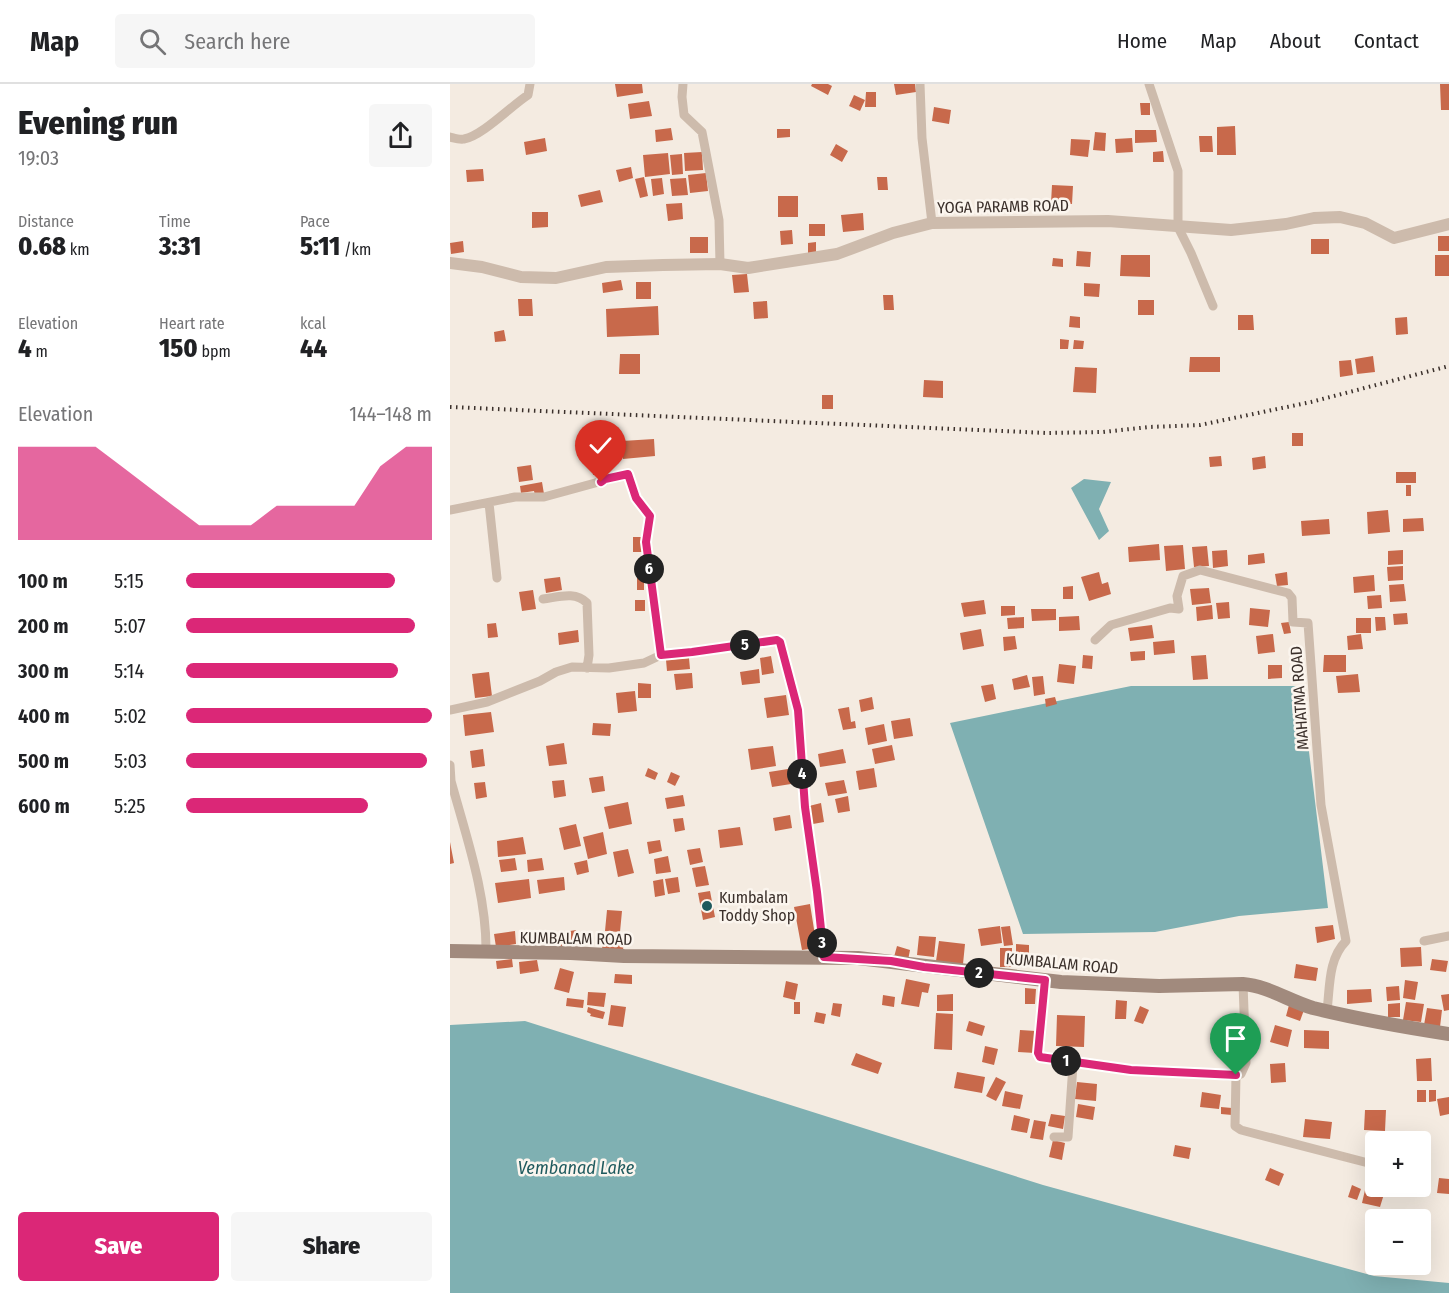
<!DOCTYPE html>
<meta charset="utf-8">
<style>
body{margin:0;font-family:"Fira Sans Condensed",sans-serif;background:#f6f6f6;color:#202124;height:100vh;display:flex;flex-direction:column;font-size:22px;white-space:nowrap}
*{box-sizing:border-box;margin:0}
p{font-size:20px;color:#757577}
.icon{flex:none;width:33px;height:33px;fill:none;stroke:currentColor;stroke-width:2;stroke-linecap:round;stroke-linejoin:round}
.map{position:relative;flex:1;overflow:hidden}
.details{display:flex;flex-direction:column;background:#fff;width:450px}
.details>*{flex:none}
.buttons{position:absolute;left:915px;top:1047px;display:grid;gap:12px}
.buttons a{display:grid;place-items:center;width:66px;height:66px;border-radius:6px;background:#fff;box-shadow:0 6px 24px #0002;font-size:30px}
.pin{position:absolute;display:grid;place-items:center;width:51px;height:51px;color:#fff;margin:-62px -26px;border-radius:50% 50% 50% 0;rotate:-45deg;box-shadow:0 0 6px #0007}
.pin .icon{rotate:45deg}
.km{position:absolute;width:30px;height:30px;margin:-15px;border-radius:50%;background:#222;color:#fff;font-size:16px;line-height:30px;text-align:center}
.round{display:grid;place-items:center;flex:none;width:63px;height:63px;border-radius:6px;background:#f6f6f6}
.summary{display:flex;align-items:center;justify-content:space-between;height:102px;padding:0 18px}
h1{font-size:33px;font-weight:800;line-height:45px}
.metrics{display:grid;grid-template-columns:repeat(3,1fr);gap:9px;height:102px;padding:6px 18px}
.metrics div{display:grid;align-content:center}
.metrics b{font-size:26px;font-weight:800}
.metrics small{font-size:16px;font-weight:400}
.metrics p{font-size:16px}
.chart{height:168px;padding:12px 18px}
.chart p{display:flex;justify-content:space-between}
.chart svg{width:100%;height:108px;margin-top:6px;fill:#db2777;opacity:.7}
.button{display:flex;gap:12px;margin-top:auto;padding:12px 18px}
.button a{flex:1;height:69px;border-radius:6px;background:#db2777;color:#fff;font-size:24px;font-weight:800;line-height:69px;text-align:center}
.button a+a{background:#f6f6f6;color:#202124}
ul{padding:0 18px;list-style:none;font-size:20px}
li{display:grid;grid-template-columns:96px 72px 1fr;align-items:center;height:45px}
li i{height:15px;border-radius:8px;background:#db2777}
header{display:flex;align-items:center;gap:36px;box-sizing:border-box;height:84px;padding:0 30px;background:#fff;border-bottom:2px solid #e0e0e0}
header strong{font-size:28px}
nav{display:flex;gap:33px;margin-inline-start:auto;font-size:21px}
.search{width:420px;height:54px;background:#f6f6f6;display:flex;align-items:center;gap:15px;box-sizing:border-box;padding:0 21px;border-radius:6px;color:#757577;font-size:22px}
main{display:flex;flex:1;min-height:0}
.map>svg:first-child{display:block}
.water{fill:#7fb0b2}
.building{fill:#c8694b}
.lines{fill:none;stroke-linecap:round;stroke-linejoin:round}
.minor{stroke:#cdbbac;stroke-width:9}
.tertiary{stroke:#cdbbac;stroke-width:12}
.secondary{stroke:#a18a7d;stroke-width:14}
.rail{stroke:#3b302b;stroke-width:4;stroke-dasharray:1.5 4.5;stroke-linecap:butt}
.route-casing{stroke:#fff;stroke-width:12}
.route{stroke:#db2777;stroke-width:8}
.poi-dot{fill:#1f5a5e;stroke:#fbf5ee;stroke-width:2}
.labels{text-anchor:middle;stroke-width:5;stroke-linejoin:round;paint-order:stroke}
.street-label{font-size:16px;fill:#3b302b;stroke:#fbf5ee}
.poi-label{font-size:16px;fill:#3b302b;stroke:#fbf5ee;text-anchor:start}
.water-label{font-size:18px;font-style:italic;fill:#1f5a5e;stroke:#fbf5ee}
</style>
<header>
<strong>Map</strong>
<div class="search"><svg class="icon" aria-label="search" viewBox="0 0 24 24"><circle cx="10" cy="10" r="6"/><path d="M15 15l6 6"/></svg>Search here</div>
<nav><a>Home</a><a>Map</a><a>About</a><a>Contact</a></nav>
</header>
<main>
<section class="details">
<div class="summary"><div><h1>Evening run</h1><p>19:03</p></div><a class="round"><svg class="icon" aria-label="share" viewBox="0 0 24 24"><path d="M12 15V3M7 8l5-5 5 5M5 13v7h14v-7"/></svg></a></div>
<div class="metrics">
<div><p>Distance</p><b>0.68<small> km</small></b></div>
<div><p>Time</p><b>3:31</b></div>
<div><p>Pace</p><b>5:11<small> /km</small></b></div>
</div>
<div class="metrics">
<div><p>Elevation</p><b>4<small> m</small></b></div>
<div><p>Heart rate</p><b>150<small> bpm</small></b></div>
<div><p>kcal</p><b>44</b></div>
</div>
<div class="chart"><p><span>Elevation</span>144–148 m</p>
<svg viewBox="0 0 160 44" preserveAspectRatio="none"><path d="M0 44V6L10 6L20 6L30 6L40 14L50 22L60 30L70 38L80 38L90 38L100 30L110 30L120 30L130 30L140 14L150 6L160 6V44z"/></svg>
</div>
<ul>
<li><b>100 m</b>5:15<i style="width:85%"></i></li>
<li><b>200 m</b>5:07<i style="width:93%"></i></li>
<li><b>300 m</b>5:14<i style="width:86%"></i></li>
<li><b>400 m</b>5:02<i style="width:100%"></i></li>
<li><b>500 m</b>5:03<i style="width:98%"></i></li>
<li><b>600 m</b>5:25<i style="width:74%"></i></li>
</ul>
<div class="button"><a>Save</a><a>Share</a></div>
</section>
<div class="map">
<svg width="999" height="1209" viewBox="0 0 999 1209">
<rect width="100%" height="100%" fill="#f4ebe1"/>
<path class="water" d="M634,395L661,398L649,425L659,447L649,456L621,404Z
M681,602H851L878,824L789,832L705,848L573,850L500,639Z
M75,937L593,1101L924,1192L999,1199V1209H0V941Z"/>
<path class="building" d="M165,0H192L193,9L167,13Z
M362,0H378L382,2L378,11L361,2Z
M444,0H465L466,8L446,11Z
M990,0H999V26H991Z
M416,8H426V23H415Z
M404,11L415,16L410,27L399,22Z
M199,17L202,32L180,35L178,20Z
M690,19H700V31H691Z
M484,23L501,26L499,40L482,37Z
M785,42L786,71H767V43Z
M221,44L223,56L206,58L205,46Z
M327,45H340V53L327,54Z
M685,46H706L707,58L685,59Z
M645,48L656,49L655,67L643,66Z
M749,52H762L763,68H750Z
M95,54L97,67L76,71L74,58Z
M682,54L683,68L666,69L665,55Z
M621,55L640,56L638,73L620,71Z
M386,60L398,67L392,78L380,71Z
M713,67L714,78H703V68Z
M252,68L253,86L235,87L234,69Z
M218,69L220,90L195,93L193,71Z
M232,70L233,90L222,91L220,71Z
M181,83L183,94L169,98L166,86Z
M33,85L34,97L17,98L16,86Z
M256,89L258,107L240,109L238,91Z
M194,93L198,112L190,114L185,95Z
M427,93H437L438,106H428Z
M212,94L214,110L203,112L201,95Z
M236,94L238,111L222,112L220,95Z
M602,101L623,102L622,120L601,119Z
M150,106L153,118L131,123L128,111Z
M328,112H348V133H328Z
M232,119L233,135L218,137L216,120Z
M82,128H98V143L82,144Z
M413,129L414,146L393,148L391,131Z
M359,140H375V152H359Z
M342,146L343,160L331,161L330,147Z
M988,152H999V167H988Z
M240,153H258V169H240Z
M861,155H879V170H861Z
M13,157L14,168L1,170L0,159Z
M366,158V170H358V159Z
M627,167L641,168L640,183L626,182Z
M671,171H700V193L670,192Z
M985,171H999V192H985Z
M603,174L613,175V183L602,182Z
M297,190L299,208L284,209L282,191Z
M171,196L173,206L153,209L152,199Z
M186,198H201V215H186Z
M634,199L650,200L649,213L634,212Z
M433,211H443L444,226H434Z
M68,215H82L83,232H69Z
M688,216H704V231H688Z
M317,217L318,234L304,235L303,218Z
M208,222L209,251L157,253L156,225Z
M788,231H803L804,246H788Z
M620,232L630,233V244L619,243Z
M957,233L958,250L946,251L945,234Z
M54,246L56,257L45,258L44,248Z
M610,255L619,256L618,265H610Z
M624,256L634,257L633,265H623Z
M170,270H190V290H169Z
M923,272L925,288L907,290L905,275Z
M740,273H770V288H739Z
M901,276L903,291L890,293L889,277Z
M625,283L647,284L646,309L623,308Z
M474,296L493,297V314L473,313Z
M372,311H383V325H372Z
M842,349H853V362H842Z
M204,355L205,372L173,375L172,357Z
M167,358L168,371L159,372L158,360Z
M145,365L146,374L139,375L138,366Z
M771,372L772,382L760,383L759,373Z
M815,372L816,384L803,386L802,374Z
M151,379L153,390L143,391L142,380Z
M81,381L83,396L69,398L67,383Z
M946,388H966V399H946Z
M92,398L94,410L85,411L84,407L71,409L70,402Z
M956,401H961V412H956Z
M938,426L940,448L918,450L917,428Z
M973,434L974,447L953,448V435Z
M879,435L880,450L852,452L851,437Z
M183,453H192V468H183Z
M709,460L710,476L679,478L678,463Z
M733,461L735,485L716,487L714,462Z
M757,462L759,482L744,483L742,463Z
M777,466L778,482L763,484L762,467Z
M953,466V480L938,481V467Z
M814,469L815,479L798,481V471Z
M953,482V496L938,497L937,483Z
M649,488L652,500L658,498L661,510L639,517L631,493Z
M837,488L838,501L827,502L825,490Z
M924,491L925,507L904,509L903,493Z
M110,493L112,506L96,509L94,495Z
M187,494L194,495V506H187Z
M954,500L956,517L940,518L939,501Z
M623,502V515H613V503Z
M759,504L761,519L742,521L740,505Z
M83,506L86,525L72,527L69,508Z
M931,511L932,524L918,525L917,512Z
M185,516H195V527H185Z
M534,516L536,530L514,533L511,519Z
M779,518L780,534L768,535L766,519Z
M762,521L763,535L747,537L746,523Z
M551,522H565V531L551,532Z
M800,524L820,526L818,543L799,541Z
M581,525H606V536L582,537Z
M957,529L958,540L944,541L943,530Z
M629,532L630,546L609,547V533Z
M574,533V544L558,545L557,534Z
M925,533H935L936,546L926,547Z
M906,534H921V549H906Z
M839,538L841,549L834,550L831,539Z
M46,539L48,553L38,554L37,540Z
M702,541L704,554L680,557L678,544Z
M531,545L534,562L513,566L510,549Z
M128,546L129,558L109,561L108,549Z
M823,550L825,568L808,570L806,552Z
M911,550L913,565L898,566L897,552Z
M565,552L567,565L554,567L553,553Z
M724,556L725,569L704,571L703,558Z
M695,567V576L681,577L680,568Z
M633,571L643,572L642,585L632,584Z
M756,571L758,595L743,596L741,572Z
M874,571H896V588H873Z
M321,572L324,589L312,591L310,574Z
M239,574L240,585L217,587L216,576Z
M609,580L626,582L624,600L607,598Z
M818,581H832V594L818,595Z
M309,585L310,599L292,601L290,588Z
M39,588L42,612L25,614L22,590Z
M242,589L243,604L226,606L224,590Z
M908,590L910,608L888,609L886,592Z
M577,591L580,603L564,606L562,595Z
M593,592L595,610L584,612L582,593Z
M188,599L201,600V614H188Z
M543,600L546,615L535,618L531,602Z
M185,607L187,627L168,629L166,609Z
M336,611L339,631L317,634L314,614Z
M422,613L424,625L411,628L409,616Z
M605,613L607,620L596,623L595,615Z
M399,623L401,638L405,637L406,644L393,646L388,625Z
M41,628L44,648L15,652L13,631Z
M460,634L463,652L444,655L441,637Z
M143,639L161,640L160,652L142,651Z
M434,640L437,657L418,661L415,644Z
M114,659L117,680L99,682L96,662Z
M442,661L445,676L425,680L422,665Z
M323,662L326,682L301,686L298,665Z
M33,665L35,682L22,684L20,667Z
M393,665L396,679L370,683L368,670Z
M198,684L208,689L205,696L195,692Z
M424,684L427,703L409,706L406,687Z
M338,685L341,700L322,703L319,688Z
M221,688L230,692L225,702L217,698Z
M153,692L155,707L142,709L139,694Z
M114,696L116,712L104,714L102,697Z
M394,696L397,709L378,712L375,699Z
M35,698L37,713L26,715L24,699Z
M233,711L235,722L217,725L215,714Z
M398,712L400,727L388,729L385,715Z
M178,718L182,740L159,745L154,723Z
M371,719L374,738L363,740L359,722Z
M340,731L342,744L325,747L323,734Z
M233,734L235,746L225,748L223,735Z
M126,740L131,762L114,766L109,744Z
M290,743L293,761L270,764L268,746Z
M153,748L157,770L138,775L133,753Z
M73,753L76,770L48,773L47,757Z
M210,756L212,767L199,770L197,758Z
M0,758L4,779L0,780Z
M250,764L253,778L240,781L237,766Z
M178,765L184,789L168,793L163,768Z
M218,772L221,788L206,790L204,775Z
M65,774L67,786L51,788L49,776Z
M92,774L94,786L78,788L77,776Z
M137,776L139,788L127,791L124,779Z
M255,782L259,801L246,803L242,784Z
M114,793L115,806L89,810L87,796Z
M228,793L230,808L218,810L215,795Z
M79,795L81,814L48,819L45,799Z
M213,795L215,811L205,813L203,797Z
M260,807L265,833L253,836L248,809Z
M360,820L367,864L352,866L344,823Z
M157,826L172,827L170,848L155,847Z
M883,841L885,855L867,859L865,843Z
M550,842L552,859L531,862L528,845Z
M560,842L563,861L554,862L551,843Z
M126,846L129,860L111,864L108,849Z
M65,847L66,860L46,863L44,850Z
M154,849L174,851L173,867L152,865Z
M469,852L486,853L484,873L467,871Z
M489,857L515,860L513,880L486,877Z
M566,860L579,861V876H566Z
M447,862L460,866L458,876L444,873Z
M971,863L972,882L951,883L950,864Z
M550,864H562V883H550Z
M62,875L63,883L47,885L46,877Z
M982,875L998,877L996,888L980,886Z
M87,876L89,887L70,890L69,878Z
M846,880L868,884L866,897L844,894Z
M110,884L124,888L119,909L104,905Z
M165,890L182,891V900L164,899Z
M456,895L480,900L478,909L472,908L469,923L451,920Z
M955,896L968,898L965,916L953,914Z
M336,897L348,900L345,916L333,913Z
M949,902L950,916L937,917L936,903Z
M575,904L586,905L585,920H575Z
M921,905L922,918L897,920V906Z
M138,908L156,909L154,923L137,921Z
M503,910V927H487V911Z
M999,910V926L994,927L991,911Z
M433,911L445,913L444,923L432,921Z
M117,914L134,916L133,924L116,922Z
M666,916L677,917L676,935H665Z
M344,918H350V930H344Z
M956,918L974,920L971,938L953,936Z
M383,919L392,920L390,933L381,931Z
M950,919V933H938V920Z
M161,921L176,923L173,943L158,941Z
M839,921L854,926L850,937L836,932Z
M690,922L699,926L693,940L684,937Z
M138,923L155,928L153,935L140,932L141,930L137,928Z
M977,924L992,926L990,943L974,941Z
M366,928L376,930L374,940L364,938Z
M486,929L503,930L502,966L484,965Z
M607,931L635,932L634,963L606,962Z
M519,937L535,942L532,952L516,947Z
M825,941L842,946L838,963L820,958Z
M570,946L586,947L585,969L568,968Z
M854,946L879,947V965L854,964Z
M535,962L548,965L544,981L532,978Z
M406,969L432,979L428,990L401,981Z
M981,974L982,997H967L966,975Z
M835,979L836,998L821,999L820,980Z
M507,988L535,993L532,1009L504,1004Z
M546,993L556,998L546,1017L536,1012Z
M627,998L647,1000L646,1017L625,1015Z
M967,1006H976V1018H967Z
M979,1006H986V1017L979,1018Z
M555,1007L573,1011L570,1025L552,1022Z
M752,1008L771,1011L769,1025L750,1023Z
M999,1013V1030L990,1032L987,1015Z
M628,1020L645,1023L643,1036L626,1033Z
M771,1023L782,1024V1031L771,1030Z
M915,1026H936L935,1047L914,1046Z
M601,1030L615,1032L613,1045L598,1042Z
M564,1031L580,1035L577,1049L561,1046Z
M855,1035L882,1038L880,1055L853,1053Z
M584,1036L596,1038L593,1056L580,1054Z
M603,1056L615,1059L612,1076L599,1073Z
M725,1061L741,1064L739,1075L723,1072Z
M820,1084L834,1090L829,1102L815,1096Z
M989,1094L999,1095V1110L987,1109Z
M902,1101L911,1105L907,1116L898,1113Z
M915,1106L934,1110L930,1123L912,1119Z
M935,1128L949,1131L948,1136H933Z"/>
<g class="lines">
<path class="minor" d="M233,0L232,13L234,31L252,48L269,136L270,180
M470,0L472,54L482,139
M699,0L728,87V143L741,169L763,222
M0,53C4,54 10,56 14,55C32,52 61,22 78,11L80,0
M39,419L47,494
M0,426L65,413H94L178,390L186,414L200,432L196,458L211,571
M93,515C109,513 125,507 137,519L139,571L137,584
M645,556L661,541L720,524L729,525L727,512L733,492L750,486L838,509L842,514L843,538L858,539L871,721L896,857C878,875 880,903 877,927
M0,626L37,618L90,597L106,588L122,583L159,584L194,579L211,571L242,569L327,556L330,558L348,626L355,723L367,808L374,873
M0,681L1,697C16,752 37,811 36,869
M974,857L999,852
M595,896L588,969L590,973L620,978L623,981L618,1053H604
M620,978L681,986L782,992L791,990L796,979L793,900
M786,991L785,1042L791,1046L926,1081
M966,1102L972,1106"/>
<path class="tertiary" d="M0,179L32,183L71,193L106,194L156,183L213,181L270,180L298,184L387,170L443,149L482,139L658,137L781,146L836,140L864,134L890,133L915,139L944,154L999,140"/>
<path class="secondary" d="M0,867L121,869L174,872L408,874L611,898L709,902L793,900C818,902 839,917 863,924C908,935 953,943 999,950"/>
<path class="rail" d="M0,323L597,349L653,348L699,343L750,341L861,318L999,282"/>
</g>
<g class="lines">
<defs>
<path id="route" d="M151,398L155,395L178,390L186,414L200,432L196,458L211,571L242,568L327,556L330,558L348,626L355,723L367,808L374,873L441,877L474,883L595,896L588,969L590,973L681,986L786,991"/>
</defs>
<use href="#route" class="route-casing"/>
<use href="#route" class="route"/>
</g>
<circle class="poi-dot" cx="257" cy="822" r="6"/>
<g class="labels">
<g class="street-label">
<text transform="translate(553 122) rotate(-1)" y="6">YOGA PARAMB ROAD</text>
<text transform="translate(849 614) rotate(-94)" y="6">MAHATMA ROAD</text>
<text transform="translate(126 854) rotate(1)" y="6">KUMBALAM ROAD</text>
<text transform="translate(612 879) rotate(5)" y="6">KUMBALAM ROAD</text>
</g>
<g class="poi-label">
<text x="269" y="819">Kumbalam<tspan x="269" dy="18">Toddy Shop</tspan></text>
</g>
<g class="water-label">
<text x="126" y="1090">Vembanad Lake</text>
</g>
</g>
</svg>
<div class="buttons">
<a>+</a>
<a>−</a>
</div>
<div class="pin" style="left:786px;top:991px;background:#1e9e55"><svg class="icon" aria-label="arrive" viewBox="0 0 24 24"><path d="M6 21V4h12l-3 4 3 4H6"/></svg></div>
<div class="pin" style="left:151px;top:398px;background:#d93025"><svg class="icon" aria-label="check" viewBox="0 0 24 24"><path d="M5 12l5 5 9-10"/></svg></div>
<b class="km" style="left:616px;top:977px">1</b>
<b class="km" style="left:529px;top:889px">2</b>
<b class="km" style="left:372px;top:859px">3</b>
<b class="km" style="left:352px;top:690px">4</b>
<b class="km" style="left:295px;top:561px">5</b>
<b class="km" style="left:199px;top:485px">6</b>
</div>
</main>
